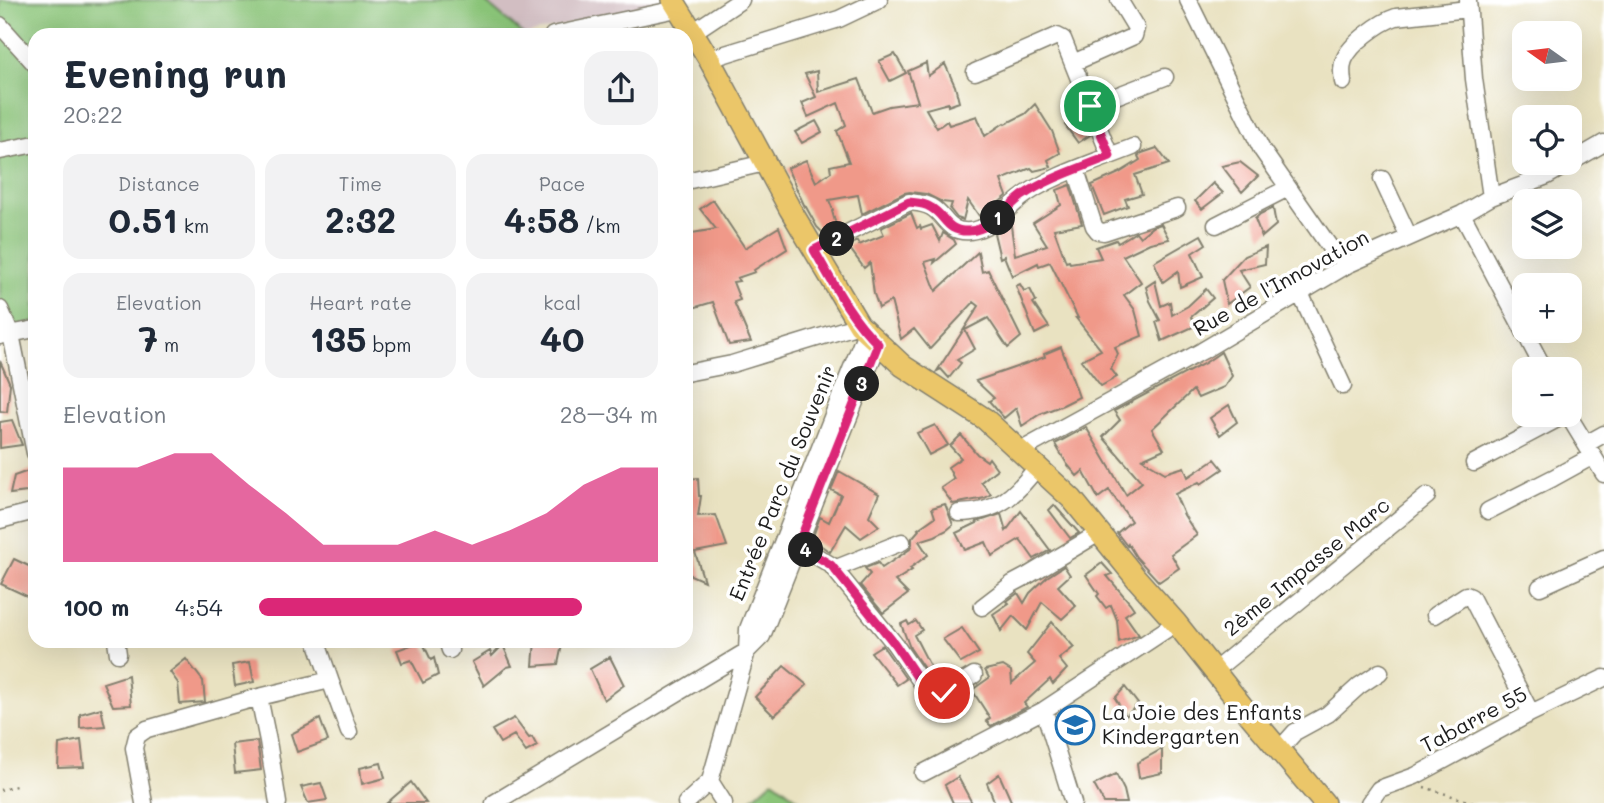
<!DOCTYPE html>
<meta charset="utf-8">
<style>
body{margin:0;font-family:Mali,sans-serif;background:#f2f2f3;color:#1f2937;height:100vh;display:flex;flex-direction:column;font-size:26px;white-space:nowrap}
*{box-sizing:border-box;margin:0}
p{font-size:23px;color:#747a83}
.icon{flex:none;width:38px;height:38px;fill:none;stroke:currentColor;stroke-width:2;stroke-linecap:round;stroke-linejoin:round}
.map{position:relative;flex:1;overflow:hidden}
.sheet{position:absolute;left:28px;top:28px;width:665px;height:620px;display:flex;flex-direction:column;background:#fff;border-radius:21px;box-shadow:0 7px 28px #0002}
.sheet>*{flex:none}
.needle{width:46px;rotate:284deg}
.controls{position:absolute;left:1512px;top:21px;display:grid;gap:14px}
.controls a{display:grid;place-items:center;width:70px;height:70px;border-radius:14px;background:#fff;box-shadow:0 7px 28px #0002;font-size:35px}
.pin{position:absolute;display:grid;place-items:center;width:60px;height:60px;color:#fff;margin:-30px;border:4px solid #fff;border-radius:50%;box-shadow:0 2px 7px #0007}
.km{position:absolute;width:35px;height:35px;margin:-18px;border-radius:50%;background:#222;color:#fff;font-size:19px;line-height:35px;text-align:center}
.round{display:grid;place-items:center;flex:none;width:74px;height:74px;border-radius:21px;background:#f2f2f3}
.summary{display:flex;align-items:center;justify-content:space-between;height:119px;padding:0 35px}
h1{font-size:38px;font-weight:700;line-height:52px}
.figures{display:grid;grid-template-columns:repeat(3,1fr);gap:10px;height:119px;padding:7px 35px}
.figures div{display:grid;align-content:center;border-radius:18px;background:#f2f2f3;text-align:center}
.figures b{font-size:35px;font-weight:700}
.figures small{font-size:19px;font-weight:400}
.figures p{font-size:19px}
.chart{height:196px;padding:14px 35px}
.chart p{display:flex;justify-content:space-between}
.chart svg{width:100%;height:126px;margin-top:7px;fill:#db2777;opacity:.7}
ul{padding:0 35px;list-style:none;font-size:23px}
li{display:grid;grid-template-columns:112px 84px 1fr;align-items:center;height:52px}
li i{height:18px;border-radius:9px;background:#db2777}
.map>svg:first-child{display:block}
.industrial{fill:#d2bec2}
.green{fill:#8ac478;stroke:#53704a;stroke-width:2}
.building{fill:#f09989}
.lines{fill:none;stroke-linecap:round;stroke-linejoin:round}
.minor-casing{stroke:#827f6e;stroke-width:19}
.major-casing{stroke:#827f6e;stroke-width:24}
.path{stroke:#827f6e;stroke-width:2.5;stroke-dasharray:2 5;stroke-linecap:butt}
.minor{stroke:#fff;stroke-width:16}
.major{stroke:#ebc669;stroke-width:21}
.route-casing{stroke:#fff;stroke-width:14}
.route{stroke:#db2777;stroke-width:9}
.labels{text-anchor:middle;stroke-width:7;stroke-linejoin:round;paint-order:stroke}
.street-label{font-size:21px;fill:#1c1c1c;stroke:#fff}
.poi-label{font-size:21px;fill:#1c1c1c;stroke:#fff;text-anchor:start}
</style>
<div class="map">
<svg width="1604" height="803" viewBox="0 0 1604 803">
<rect width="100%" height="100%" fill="#fff"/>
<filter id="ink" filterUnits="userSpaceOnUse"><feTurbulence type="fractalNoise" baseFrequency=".0143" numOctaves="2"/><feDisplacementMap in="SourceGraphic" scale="14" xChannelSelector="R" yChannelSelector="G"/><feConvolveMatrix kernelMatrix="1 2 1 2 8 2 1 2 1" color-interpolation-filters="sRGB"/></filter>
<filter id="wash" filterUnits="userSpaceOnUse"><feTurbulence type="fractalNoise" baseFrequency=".00686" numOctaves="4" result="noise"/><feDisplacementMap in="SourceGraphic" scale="28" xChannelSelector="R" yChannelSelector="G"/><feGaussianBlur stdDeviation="1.57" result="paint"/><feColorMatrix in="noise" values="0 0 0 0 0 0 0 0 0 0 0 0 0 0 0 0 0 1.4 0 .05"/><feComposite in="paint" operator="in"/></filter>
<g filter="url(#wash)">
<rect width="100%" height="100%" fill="#e9e2c1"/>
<path class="industrial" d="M483,0H661L662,3L524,35Z"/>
<path class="green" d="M0,0H483L524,35H35V323L0,331Z
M773,780L803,803H747Z"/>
<g id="blocks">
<path class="building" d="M895,54L906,73L890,81L879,61Z
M926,63L928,76L945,64L955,86L959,102L948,106V103L926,109L937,128L947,121L949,125L977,116L985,136L1004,123L1005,124L1025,114L1035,104L1052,131L1060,153L1048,160L1051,167L1034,171L1031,168L1001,180L1007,196L980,217L968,200L963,220L957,218L950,209L952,203L942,202L926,194L910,192L904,193L862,214L858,195L829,200L833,210L832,211L836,225L823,233L817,227L806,207H805L787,168L806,160L816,182L831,172L830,166L849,162L837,131L846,125L838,103L808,117L802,103L816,97L805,74L817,71L818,92L859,79L872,112L889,106L918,102L908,71Z
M1080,115L1084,120L1090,135L1078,143L1065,125Z
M816,121L822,132L802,143L795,132Z
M1157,148L1169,164L1135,175L1142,194L1125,199L1128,206L1104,215L1092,185L1119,173L1140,160L1138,156L1142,153Z
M1240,162L1258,176L1242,192L1222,166Z
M1213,183L1223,193L1202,209L1195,201Z
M1070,185L1082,224L1054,229L1066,262L1069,261L1070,263L1101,258L1096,247L1116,240L1118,243L1136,232L1140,237L1152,227L1161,224L1169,239L1150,243L1123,256L1141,282L1124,295L1135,310L1142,336L1115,347L1118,354L1111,369L1117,377L1101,386L1081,360L1101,350L1076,318H1078L1050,262L1039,266L1038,263L1012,276L1004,256L1000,258L994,233L1011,226L1015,255L1047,245L1033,223L1061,205L1057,190Z
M713,200L745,248L779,227L787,249L754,270L755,272L737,278L739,281L733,282L740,300L734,302L751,342L729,345L713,302L686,310V234L716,229L700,209Z
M1273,208L1276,225L1262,237L1255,219L1260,214Z
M911,213L917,228L920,226L921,229L932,225L940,241L943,233L954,240L956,244L934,263L935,259L925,262L936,291L978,252L982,272L988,270L1021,337L1008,348L988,318L965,330L975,349L957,360L961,363L949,378L941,369L937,371L979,306L974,302L930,349L914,329L901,339L891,301L879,308L874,294L870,263L864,268L848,246L857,241L859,245L884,235L881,228Z
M1201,235L1206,244L1192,253L1203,277L1180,287L1178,271L1163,282L1154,262Z
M1266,247L1265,264L1239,270L1250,287L1227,304L1222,280L1244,256Z
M1155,281L1161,306L1170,302L1172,315L1188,306L1206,289L1213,298L1191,317L1195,326L1162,341L1156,322L1160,320L1150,301L1146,287Z
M1020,284L1024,291L1030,289L1036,301L1033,303L1049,327L1035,334L1016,286Z
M1061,347L1079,397L1063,405L1040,414L1022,426L1016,408L1004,418L989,401L994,398L976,381L1045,357L1044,354Z
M1221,352L1232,376L1224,387L1198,398L1193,390L1152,429L1164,449L1142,459L1165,473L1184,467L1188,477L1215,459L1223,469L1201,484L1199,482L1175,494L1184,515L1197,535L1171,554L1179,568L1159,582L1136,557L1128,544L1127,546L1117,533L1131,521L1109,490L1098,498L1083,471L1077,476L1067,464L1055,444L1086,427L1126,495L1142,482L1103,437L1120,420L1114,411L1205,363Z
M0,361L10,384L7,412L0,411Z
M1229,405L1237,422L1220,435L1210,418Z
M12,420L22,445L0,448V422Z
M935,425L948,445L929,455L917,433Z
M961,435L977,454L987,461L989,458L997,469L981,482L991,494L985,498L953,504L941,488L954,479L948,467L961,458L950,446Z
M34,469L35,491L10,494L14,476Z
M839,471L879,494L869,516L879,526L861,538L846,525L830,552L812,539L820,517L829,522L841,495L831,490Z
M698,478L699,496H701L698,516L716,515L727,546L695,552L704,581L686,573L687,479Z
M945,504L953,525L947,530L935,536L919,541L928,555L910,568L912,570L895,581L908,594L883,613L860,585L870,574L865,568L878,563L882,568L910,549L912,544V538L919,530L918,529L935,517L932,508Z
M1054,505L1079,533L1070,538L1049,510Z
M1021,511L1050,550L1034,559L1020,539L992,556L986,542L965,550L956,533L977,523V522L1001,514L1006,531Z
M14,559L35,569V600L1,584Z
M1102,563L1112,574L1107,576L1130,603L1134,609L1125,615L1139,635L1119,642L1117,620L1111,605L1106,608L1097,596L1099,594L1086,575Z
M1064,566L1070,575L1058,586L1076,606L1062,619L1042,602L1027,630L1013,616L1001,631L993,614L1009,603L1007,601L1018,593L1024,603L1030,593L1047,577Z
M907,621L909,625L916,621L922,630L914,635L930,666L925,670L910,648L901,624Z
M1052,622L1074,647L1059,659L1067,669L1053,684L1050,679L1024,703L1027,707L991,726L986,721L990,718L972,690L989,678L985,670L1003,666L1011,671L1012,683L1035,663L1027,654Z
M962,628L979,653L961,663L943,639Z
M535,640H563L558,664L533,666Z
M422,641L431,660L434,658L438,675L423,683L411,660L402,663L397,650Z
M503,645L512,666L507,667L484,686L472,662L490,651L492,656Z
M882,645L906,679L897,685L871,652Z
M610,657L624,685L604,700L590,669Z
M186,659L203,681L205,702L180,704L178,683L170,672Z
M250,662L254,682L235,686L232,665Z
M784,666L807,685L774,716L755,697Z
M128,675L131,705L113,706L103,683Z
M1125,687L1138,704L1126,716L1115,698Z
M101,708L105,726L80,728V714Z
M514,718L529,738L532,737L537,746L526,752L514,735L500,743L492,730Z
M320,719L328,741L297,752L291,734Z
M81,740L84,767L58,768L59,744Z
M257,741L261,770L235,773L232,744Z
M1162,749V773L1139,778L1137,763Z
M381,763L385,778L362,784L360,768Z
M999,774L1012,803H995L987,783Z
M1116,774L1124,790L1127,803H1104L1094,785Z
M958,777L972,803H953L945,785Z
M411,782L426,803H387Z
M321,783L327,800L308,803L301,787Z"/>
</g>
</g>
<g filter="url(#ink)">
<use href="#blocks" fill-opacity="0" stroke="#827f6e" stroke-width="2"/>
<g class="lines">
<defs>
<path id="minor" d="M1188,0L1262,150L1329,246L1347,265
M1468,0L1474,79L1491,197
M0,25L35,64
M693,32L741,0
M553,35L677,9
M709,59L839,19L879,0
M1073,63L1134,36L1136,28L1119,0
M975,72L1057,36L1063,39L1110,156
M1343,82C1342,74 1341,67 1344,60C1350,44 1380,22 1396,17L1468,9
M1090,106L1165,77
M0,151L35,144
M1076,170L1094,226L1098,231L1104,232L1177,208
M1382,179L1409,237
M686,181L765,163
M1462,214L1544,369
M1216,225L1288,188
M814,250L909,202C917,203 924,203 931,207C946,215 946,233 970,231C990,229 1006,210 1020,199C1046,177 1101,160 1133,147
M1300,293L1343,386
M0,309L11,334L35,453
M0,336L35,329
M686,373L732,364L859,325
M1568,415L1604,474
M1586,444L1604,434
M1020,451L1202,351L1347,265L1462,214L1491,197L1547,176L1604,143
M1474,463L1565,415
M1488,511L1553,478L1593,456
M959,513C997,513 1015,496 1037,467
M0,520L35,511
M798,545L831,565L894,643L924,686C930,691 936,694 944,693L974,675
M834,569L902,542
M1540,587L1604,558
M982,607L1012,584L1027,576L1099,533
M1435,615L1466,595L1471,597L1531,713
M116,640L118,654
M447,640L450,650
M1214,671L1427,496
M330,680L349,732
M259,697L268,741L278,803
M1044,710L1073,803
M1279,750L1295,732L1328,714L1359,686L1380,672
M923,773L1044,710L1176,623
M710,781L747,651L748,629L866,332
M144,803L134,748L137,736L147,729L259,697L330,680L316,640
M494,803L747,651L762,636L878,344
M686,803L710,781L724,803
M1369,803L1379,789L1415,776L1531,713L1604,678"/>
<path id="major" d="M673,0L709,59L790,209L859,325L903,366L985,419L1072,499L1136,578L1176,623L1242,706L1324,803"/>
</defs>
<use href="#minor" class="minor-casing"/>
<use href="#major" class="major-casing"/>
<path class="path" d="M1424,787L1474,803
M0,790L16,786"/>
<use href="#minor" class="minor"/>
<use href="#major" class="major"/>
</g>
</g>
<g class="lines" filter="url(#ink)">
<defs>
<path id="route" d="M944,693L930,691L923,686L894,643L831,565L798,545L878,344C850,317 833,283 814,250L909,202C917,203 924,203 930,207C946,215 945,232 969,231C991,230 1006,208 1022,196C1048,178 1081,168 1110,156L1090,106"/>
</defs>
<use href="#route" class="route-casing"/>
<use href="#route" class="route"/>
</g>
<defs>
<symbol id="school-ring" viewBox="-11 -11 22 22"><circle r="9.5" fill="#fff" stroke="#1f6fb2" stroke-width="1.5"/><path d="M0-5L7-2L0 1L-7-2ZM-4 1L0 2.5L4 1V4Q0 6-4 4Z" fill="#1f6fb2"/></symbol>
</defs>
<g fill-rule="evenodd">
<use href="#school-ring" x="1053" y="703" width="44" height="44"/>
</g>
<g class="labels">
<g class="street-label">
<text transform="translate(1281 283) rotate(-29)" y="7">Rue de l'Innovation</text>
<text transform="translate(783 483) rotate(-68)" y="7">Entrée Parc du Souvenir</text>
<text transform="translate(1307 567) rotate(-39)" y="7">2ème Impasse Marc</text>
<text transform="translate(1474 720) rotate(-28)" y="7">Tabarre 55</text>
</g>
<g class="poi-label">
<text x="1102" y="720">La Joie des Enfants<tspan x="1102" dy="24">Kindergarten</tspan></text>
</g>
</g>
</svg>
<div class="controls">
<a><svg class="needle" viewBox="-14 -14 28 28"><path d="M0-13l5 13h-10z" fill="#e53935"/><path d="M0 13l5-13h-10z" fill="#747a83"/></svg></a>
<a><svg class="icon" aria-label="locate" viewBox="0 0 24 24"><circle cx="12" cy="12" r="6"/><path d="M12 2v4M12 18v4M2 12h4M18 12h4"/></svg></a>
<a><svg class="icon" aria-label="layers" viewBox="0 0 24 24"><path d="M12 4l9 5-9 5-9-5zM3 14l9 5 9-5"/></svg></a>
<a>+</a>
<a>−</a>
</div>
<div class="pin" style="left:1090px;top:106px;background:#1e9e55"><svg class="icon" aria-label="arrive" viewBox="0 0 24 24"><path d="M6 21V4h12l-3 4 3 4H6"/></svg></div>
<div class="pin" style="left:944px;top:693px;background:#d93025"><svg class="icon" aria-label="check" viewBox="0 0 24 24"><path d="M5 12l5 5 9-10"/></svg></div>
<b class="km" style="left:998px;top:218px">1</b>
<b class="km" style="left:837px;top:239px">2</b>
<b class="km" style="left:862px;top:384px">3</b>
<b class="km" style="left:806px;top:550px">4</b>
<section class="sheet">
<div class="summary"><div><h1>Evening run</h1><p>20:22</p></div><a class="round"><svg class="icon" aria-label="share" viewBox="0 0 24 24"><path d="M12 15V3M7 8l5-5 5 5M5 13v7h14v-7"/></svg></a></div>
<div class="figures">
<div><p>Distance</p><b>0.51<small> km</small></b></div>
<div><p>Time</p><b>2:32</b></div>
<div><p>Pace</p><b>4:58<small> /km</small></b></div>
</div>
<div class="figures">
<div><p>Elevation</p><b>7<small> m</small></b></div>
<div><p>Heart rate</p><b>135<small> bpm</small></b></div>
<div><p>kcal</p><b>40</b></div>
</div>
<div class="chart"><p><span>Elevation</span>28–34 m</p>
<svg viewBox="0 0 160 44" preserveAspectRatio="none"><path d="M0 44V11L10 11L20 11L30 6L40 6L50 17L60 27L70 38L80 38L90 38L100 33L110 38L120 33L130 27L140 17L150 11L160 11V44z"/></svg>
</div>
<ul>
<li><b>100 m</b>4:54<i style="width:81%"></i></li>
</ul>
</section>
</div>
